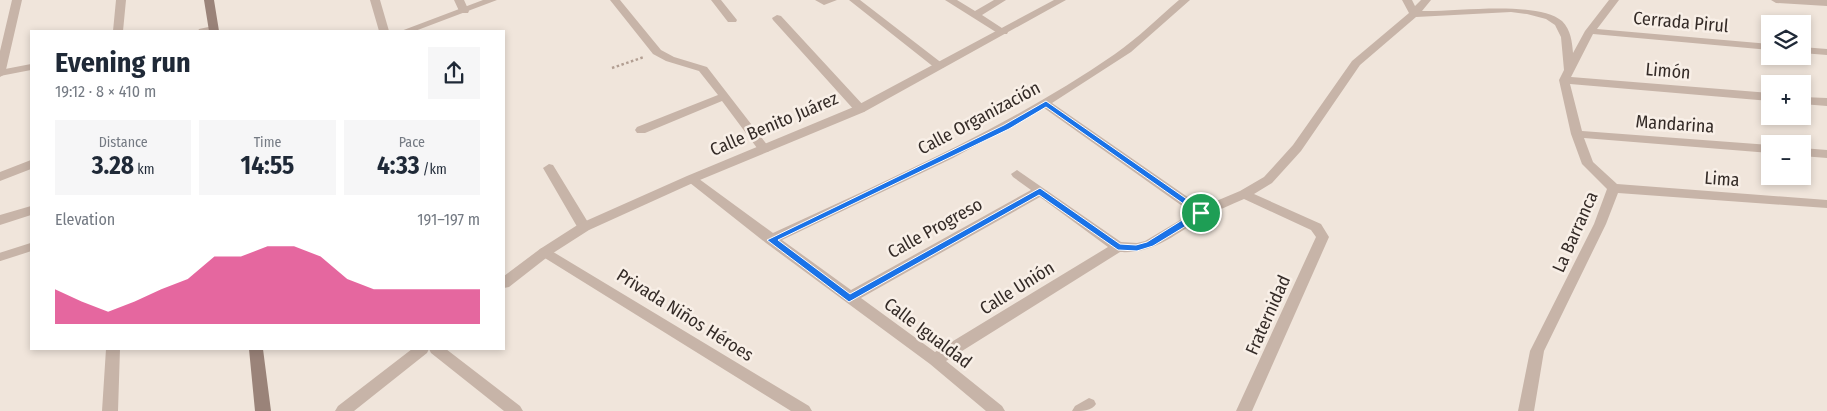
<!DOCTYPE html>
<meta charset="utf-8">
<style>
body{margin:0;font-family:"Fira Sans Condensed",sans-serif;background:#f6f6f7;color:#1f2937;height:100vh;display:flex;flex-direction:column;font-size:19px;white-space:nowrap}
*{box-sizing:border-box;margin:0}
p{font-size:16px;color:#747a83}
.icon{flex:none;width:28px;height:28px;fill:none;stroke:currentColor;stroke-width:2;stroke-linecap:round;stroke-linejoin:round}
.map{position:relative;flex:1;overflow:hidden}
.sheet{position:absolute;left:30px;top:30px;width:475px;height:320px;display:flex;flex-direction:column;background:#fff;border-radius:0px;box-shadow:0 2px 8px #0003}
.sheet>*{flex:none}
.buttons{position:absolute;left:1761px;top:15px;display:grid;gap:10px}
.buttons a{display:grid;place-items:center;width:50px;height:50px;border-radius:0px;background:#fff;box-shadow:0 2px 8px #0003;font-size:25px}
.pin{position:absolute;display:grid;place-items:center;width:42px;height:42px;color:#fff;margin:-21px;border:2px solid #fff;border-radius:50%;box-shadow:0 1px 5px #0007}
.round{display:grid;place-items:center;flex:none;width:52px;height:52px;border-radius:0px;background:#f6f6f7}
.summary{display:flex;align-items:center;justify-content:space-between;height:85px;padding:0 25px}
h1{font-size:28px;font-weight:700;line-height:38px}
.figures{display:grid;grid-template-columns:repeat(3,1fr);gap:8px;height:85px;padding:5px 25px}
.figures div{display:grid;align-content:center;border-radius:0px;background:#f6f6f7;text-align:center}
.figures b{font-size:25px;font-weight:700}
.figures small{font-size:14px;font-weight:400}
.figures p{font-size:14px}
.chart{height:140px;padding:10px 25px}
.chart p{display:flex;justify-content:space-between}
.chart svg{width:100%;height:90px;margin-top:5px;fill:#db2777;opacity:.7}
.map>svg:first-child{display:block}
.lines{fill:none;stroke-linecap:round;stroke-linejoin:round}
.path{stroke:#b29e92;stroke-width:2.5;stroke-dasharray:2.5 2.5;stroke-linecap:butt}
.service{stroke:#c7b4a8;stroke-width:8}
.minor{fill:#c7b4a8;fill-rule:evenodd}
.tertiary{fill:#c7b4a8;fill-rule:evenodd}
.secondary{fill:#9a8379;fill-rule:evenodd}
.route{fill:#1a73e8;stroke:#fff;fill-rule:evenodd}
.labels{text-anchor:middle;stroke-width:5;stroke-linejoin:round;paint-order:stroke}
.street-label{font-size:18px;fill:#342b27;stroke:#f8efe7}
</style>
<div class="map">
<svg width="1827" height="411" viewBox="0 0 1827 411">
<rect width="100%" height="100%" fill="#f0e5db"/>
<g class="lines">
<path class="path" d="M612,68L644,57"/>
<path class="service" d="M0,257L31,247"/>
<path class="minor" d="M12,0H22L5,74L0,77V51Z
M116,0H126L123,31H113Z
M370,0H380L389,31H379Z
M454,0H464L469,11L468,13H460Z
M610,0H620L661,50L674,57L707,67L768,146L770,149L768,152H760L722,101L645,133H637L635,130L637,127L718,95L699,71L666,61L653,54Z
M711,0H721L737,20L736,22H728Z
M815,0H837L824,5Z
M849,0H860L943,64L944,66L943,68H935Z
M945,0H957L975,11L994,0H1006L982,15L1008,32L1007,34H999Z
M1179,0H1190L1131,52L1052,103L1202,207L1240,191L1264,177L1293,145L1352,61L1409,13L1402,0H1412L1415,6L1421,0H1431L1422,11C1455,12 1537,0 1562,21C1571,30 1572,42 1573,53L1585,31L1609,0H1619L1597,29L1770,44V50L1593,34L1571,77L1770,93V101L1570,84L1582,131L1770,145V153L1584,138L1593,162L1617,184L1827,200V208L1618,193L1606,224L1544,351L1534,411H1518L1530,351L1594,224L1607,189L1582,164L1571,134L1559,80L1564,70L1561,37L1555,25L1546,19L1527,14L1511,12L1416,17L1360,65L1301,151L1272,183L1254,194L1321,224L1329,237L1252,411H1236L1316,237L1311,230L1244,199C1231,205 1217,210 1205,217C1175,233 1156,254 1120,252L946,361L1002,406L1005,411H986L930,364L766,243L685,179L691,175L695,176L773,233C890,179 1009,127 1115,54C1138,38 1158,18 1179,0ZM1044,108L1192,213L1145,241L1137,243L1121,242L1017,170L1011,174L1013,177L1031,190L851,290L782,240L953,158ZM1040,197L1108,247L935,352L861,298Z
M1771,0H1827V6L1776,3Z
M777,15L781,16L864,106L866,109L864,112H856L773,20L772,18Z
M1802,47L1827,49V55L1802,53Z
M1802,97L1827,98V106L1802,104Z
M1802,148L1827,150V158L1802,156Z
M549,164L553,165L589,224L590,227L589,230H579L543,168Z
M545,247L809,406L812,411H791L540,255L538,252L540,249Z
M106,349H120L118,411H102Z
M429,349H446L520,406L523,411H504L431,353Z
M1089,398L1094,400L1096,404C1092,411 1082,411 1072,411L1075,406Z"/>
<path class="tertiary" d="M483,0H497L415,31H401Z
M1054,0H1066L864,112L695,182L589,230L550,255L509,287L504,288V276L540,249L579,224L687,176L856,106Z
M213,26L218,29L217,31H198L199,29Z
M31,64V70L0,76V70Z
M31,160V169L0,181V172Z
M31,206V215L0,225V215Z
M412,349H429L427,353L354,411H335L338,406Z"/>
<path class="secondary" d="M204,0H214L219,31H209Z
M249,349H263L271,411H255Z"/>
</g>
<path class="route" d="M1046,101L1204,211V215L1153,246L1137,251L1118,250L1039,195L849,302L767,240L1004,125ZM1046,107L1195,212L1147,242L1136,245L1120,244L1040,188L850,294L778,240L1009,129Z"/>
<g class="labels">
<g class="street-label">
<text transform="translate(1681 22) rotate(5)" y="6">Cerrada Pirul</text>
<text transform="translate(1668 71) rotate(5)" y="6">Limón</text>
<text transform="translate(979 118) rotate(-28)" y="6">Calle Organización</text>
<text transform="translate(774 124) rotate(-23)" y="6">Calle Benito Juárez</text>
<text transform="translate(1675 124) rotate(4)" y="6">Mandarina</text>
<text transform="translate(1722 179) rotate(4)" y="6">Lima</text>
<text transform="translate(935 228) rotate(-29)" y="6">Calle Progreso</text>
<text transform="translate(1575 232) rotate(-66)" y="6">La Barranca</text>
<text transform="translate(1017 288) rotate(-32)" y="6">Calle Unión</text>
<text transform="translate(685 315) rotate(32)" y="6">Privada Niños Héroes</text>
<text transform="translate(1268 315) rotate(-66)" y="6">Fraternidad</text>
<text transform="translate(928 333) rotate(37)" y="6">Calle Igualdad</text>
</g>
</g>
</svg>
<div class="buttons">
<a><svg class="icon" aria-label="layers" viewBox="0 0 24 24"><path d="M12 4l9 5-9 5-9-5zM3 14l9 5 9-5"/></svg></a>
<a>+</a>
<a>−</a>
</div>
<div class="pin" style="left:1201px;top:213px;background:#1e9e55"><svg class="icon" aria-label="arrive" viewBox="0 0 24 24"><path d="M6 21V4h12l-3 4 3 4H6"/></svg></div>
<section class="sheet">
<div class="summary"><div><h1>Evening run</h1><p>19:12 · 8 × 410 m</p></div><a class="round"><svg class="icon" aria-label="share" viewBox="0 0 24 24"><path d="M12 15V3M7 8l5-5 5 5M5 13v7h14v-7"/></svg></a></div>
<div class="figures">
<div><p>Distance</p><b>3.28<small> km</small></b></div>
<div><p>Time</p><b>14:55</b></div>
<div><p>Pace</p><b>4:33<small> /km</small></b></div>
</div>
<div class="chart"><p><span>Elevation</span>191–197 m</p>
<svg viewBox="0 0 160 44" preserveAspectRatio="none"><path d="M0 44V27L10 33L20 38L30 33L40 27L50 22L60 11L70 11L80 6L90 6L100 11L110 22L120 27L130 27L140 27L150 27L160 27V44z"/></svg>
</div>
</section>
</div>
